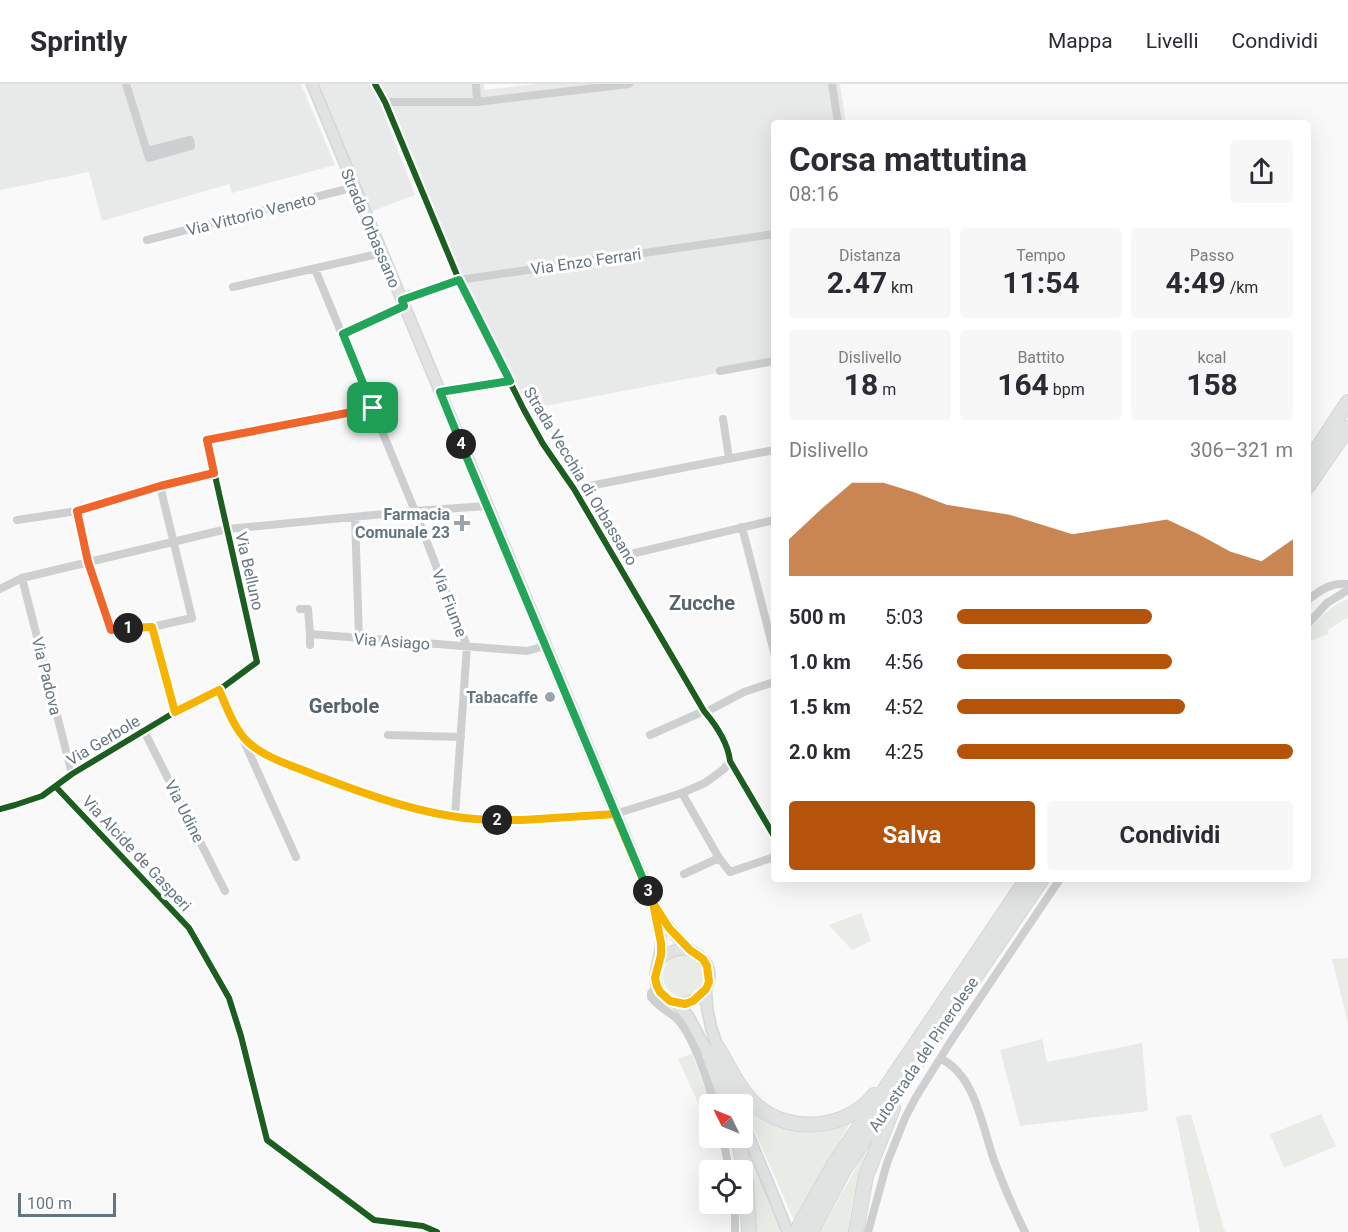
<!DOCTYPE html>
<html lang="it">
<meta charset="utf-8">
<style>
body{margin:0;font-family:Roboto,sans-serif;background:#f7f7f7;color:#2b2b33;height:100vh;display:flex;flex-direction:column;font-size:22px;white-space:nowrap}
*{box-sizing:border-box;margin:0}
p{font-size:20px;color:#7c7c81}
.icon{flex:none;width:33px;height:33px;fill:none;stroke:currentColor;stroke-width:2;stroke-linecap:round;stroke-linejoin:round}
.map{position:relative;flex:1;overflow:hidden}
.sheet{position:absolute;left:771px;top:36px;width:540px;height:762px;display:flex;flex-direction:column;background:#fff;border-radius:6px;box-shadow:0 6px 24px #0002}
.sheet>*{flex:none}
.needle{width:39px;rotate:313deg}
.fabs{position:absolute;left:699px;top:1010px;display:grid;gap:12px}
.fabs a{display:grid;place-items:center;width:54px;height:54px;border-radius:6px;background:#fff;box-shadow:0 6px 24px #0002;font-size:30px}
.scale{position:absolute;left:18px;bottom:15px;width:98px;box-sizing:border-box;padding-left:6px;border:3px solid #657683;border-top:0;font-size:16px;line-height:21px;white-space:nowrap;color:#657683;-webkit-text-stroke:4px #fff;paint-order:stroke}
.pin{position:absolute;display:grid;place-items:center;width:51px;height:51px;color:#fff;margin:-26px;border-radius:12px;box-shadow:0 3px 9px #0006}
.km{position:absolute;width:30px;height:30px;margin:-15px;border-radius:50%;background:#222;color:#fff;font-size:16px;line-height:30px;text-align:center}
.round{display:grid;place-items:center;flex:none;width:63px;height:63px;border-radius:6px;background:#f7f7f7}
.head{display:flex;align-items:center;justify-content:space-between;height:102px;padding:0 18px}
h1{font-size:33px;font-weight:700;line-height:45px}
.metrics{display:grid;grid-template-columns:repeat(3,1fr);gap:9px;height:102px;padding:6px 18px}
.metrics div{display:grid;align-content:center;border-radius:6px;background:#f7f7f7;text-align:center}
.metrics b{font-size:30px;font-weight:700}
.metrics small{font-size:16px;font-weight:400}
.metrics p{font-size:16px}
.chart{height:168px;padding:12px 18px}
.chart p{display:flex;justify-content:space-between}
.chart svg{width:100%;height:108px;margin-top:6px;fill:#b45309;opacity:.7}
.primary-button{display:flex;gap:12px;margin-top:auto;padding:12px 18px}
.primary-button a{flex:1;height:69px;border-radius:6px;background:#b45309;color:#fff;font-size:24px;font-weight:700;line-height:69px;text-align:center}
.primary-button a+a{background:#f7f7f7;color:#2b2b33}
ul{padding:0 18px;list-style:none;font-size:20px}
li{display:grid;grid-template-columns:96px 72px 1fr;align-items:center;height:45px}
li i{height:15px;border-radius:8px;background:#b45309}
header{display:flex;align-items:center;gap:36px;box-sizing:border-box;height:84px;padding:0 30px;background:#fff;border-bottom:2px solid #e1e1e2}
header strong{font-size:28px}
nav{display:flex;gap:33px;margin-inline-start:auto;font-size:21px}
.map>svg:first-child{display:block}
.built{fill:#e8e9e9}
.green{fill:#e8ebe6}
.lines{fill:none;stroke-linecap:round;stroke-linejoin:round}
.secondary-casing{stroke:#d5d6d7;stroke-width:13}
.highway-casing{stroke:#d5d6d6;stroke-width:16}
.street{stroke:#cecfd0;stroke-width:8}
.secondary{stroke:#e1e2e2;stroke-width:10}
.highway{stroke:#e1e2e2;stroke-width:14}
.cycleway-casing{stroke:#fff;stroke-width:10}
.cycleway{stroke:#1b5e20;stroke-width:6}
.split-1-casing{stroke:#fff;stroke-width:12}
.split-2-casing{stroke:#fff;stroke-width:12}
.split-3-casing{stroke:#fff;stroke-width:12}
.split-4-casing{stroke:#fff;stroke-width:12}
.split-5-casing{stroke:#fff;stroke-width:12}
.split-1{stroke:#f0652b;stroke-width:8}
.split-2{stroke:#f5b400;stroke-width:8}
.split-3{stroke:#f5b400;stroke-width:8}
.split-4{stroke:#22a559;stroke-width:8}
.split-5{stroke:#22a559;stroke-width:8}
.poi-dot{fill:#99a4ac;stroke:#fff;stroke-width:2}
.labels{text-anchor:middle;stroke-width:6;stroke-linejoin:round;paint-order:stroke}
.street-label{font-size:16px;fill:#657683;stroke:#fff}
.poi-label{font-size:16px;font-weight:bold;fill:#657683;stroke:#fff;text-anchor:end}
.quarter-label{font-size:20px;font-weight:bold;fill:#57646e;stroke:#fff}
</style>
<header>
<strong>Sprintly</strong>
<nav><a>Mappa</a><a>Livelli</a><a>Condividi</a></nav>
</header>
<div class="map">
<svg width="1348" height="1148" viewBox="0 0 1348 1148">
<rect width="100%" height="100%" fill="#f9f9f9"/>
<path class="built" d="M0,0H301L335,81L232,109L229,100L102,137L89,88L0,106Z
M317,0H371L380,19L415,111L370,128Z
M381,0H484V6L537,0H840L846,39H774V278L529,325L462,193L390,17Z
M1042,955L1047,978L1142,959L1148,1027L1020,1042L1000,966Z"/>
<path class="green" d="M1348,515V533L1328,546V550L1308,558V548C1320,534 1330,521 1348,515Z
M861,829L871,857L852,866L829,841Z
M663 892a21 21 0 1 1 42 0a21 21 0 1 1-42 0Z
M1348,874V939L1332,875Z
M692,970L711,1020H710L709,1038L702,1027L678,975Z
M738,1009L781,1040L853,1034L794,1136Z
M1191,1030L1225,1148H1200L1176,1033Z
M1321,1030L1336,1062L1284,1084L1270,1050Z
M742,1049L782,1148H754V1121Z
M867,1064L851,1127L848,1148H820Z"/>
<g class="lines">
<defs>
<path id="secondary" d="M312,0L653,819C656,832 661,847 661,860C661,876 651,890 658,905C674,935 721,912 707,881C703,873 697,871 690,866C683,861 677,853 671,846C664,838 658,828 653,819
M659,877C668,867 677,864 690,866
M706,905L707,924L711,943L736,1020
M676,919L688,932L712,976
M742,1036L788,1148"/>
<path id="highway" d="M1308,379L1348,318
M1308,402L1348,344
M718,964C730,984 739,1006 757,1022C790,1051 848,1045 874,1011
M709,971L728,1020
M738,1053L746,1098L749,1148
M796,1148L835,1079L1027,795
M811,1148L845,1084L1042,795
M856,1148L866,1092L893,1024"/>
</defs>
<use href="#secondary" class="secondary-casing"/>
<use href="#highway" class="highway-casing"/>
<path class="street" d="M126,0L149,74L191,62L190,56L147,67
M375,0L385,18L459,196L524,326L543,360L574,405L704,627C716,641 728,659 730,677L774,752
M476,0L477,18
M832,0L838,39
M385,18H477L629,0
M147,156L355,103
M315,185L415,427L467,562L455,732
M233,203L382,169
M402,216L459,196L774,150
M343,250L404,222
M720,287L774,277
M440,308L510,297
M723,335L729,374
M160,402L192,534L152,543L175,628
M574,405L774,366
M77,427L88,478L111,546L152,543
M355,433L359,554
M17,436L77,427L160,402L214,389
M742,443L774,568
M614,474L774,436
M22,494L72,690
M0,505L22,494L227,445L415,427L487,422
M1308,516C1320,506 1332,498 1348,500
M300,525H308L310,550
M1308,540L1327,519L1348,506
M310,561V550L527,567L545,562
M219,606L241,651L255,664L286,679L348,703L407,722L455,732L490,736H523L615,730L682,709L705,699L724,685L730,677
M706,628L744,608L774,598
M144,647L225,807
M388,651L461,653
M650,651L704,627
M243,655L296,773
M56,703L189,844L229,914L241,952L267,1056L374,1136L423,1142L437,1148
M682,709L719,774L730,788L774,773
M0,725L15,721L42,712L72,690L175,628L219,606L257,578L207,356L373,324
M684,790L719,774
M657,902L651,909V913C658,923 668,927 676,934C693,950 708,998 714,1020
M941,975C976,991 983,1047 995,1079C1004,1103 1014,1126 1025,1148
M723,1053L729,1086
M735,1119V1148
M868,1148L887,1079L905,1034L916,1013L951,957L1060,795"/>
<use href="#secondary" class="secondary"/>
<use href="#highway" class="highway"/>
<defs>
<path id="cycleway" d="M375,0L385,18L459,196L524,326L543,360L574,405L704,627C716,641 728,659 730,677L774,752
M56,703L189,844L229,914L241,952L267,1056L374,1136L423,1142L437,1148
M0,725L15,721L42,712L72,690L175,628L219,606L257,578L207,356L373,324"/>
</defs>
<use href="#cycleway" class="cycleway-casing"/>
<use href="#cycleway" class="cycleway"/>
</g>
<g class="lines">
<defs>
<path id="split-1" d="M128,544L111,546L88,478L77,427L160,402L214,389L207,356L373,324"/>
<path id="split-2" d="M128,544L152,543L175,628L219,606C227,623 234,645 248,658C264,673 290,681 310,689C368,711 433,736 497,736"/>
<path id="split-3" d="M497,736H523L615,730L653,819L661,859V871L655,894L657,902L660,908L670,917L685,920L693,917L706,905L709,898L707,882L703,875L690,866L669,844L653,819L648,807"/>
<path id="split-4" d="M461,360L648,807"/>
<path id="split-5" d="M373,324L343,250L404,222L402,216L459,196L510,297L440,308L461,360"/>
</defs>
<use href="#split-1" class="split-1-casing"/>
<use href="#split-2" class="split-2-casing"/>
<use href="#split-3" class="split-3-casing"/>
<use href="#split-4" class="split-4-casing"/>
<use href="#split-5" class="split-5-casing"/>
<use href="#split-1" class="split-1"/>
<use href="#split-2" class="split-2"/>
<use href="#split-3" class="split-3"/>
<use href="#split-4" class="split-4"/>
<use href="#split-5" class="split-5"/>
</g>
<g class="poi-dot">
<path d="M459 430h6v6h6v6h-6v6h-6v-6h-6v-6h6z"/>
<circle cx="550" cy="613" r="6"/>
</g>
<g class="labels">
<g class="street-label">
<text transform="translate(251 130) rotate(-14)" y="6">Via Vittorio Veneto</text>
<text transform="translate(371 144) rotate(67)" y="6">Strada Orbassano</text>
<text transform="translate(586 177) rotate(-8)" y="6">Via Enzo Ferrari</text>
<text transform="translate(581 392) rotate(59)" y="6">Strada Vecchia di Orbassano</text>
<text transform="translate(250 487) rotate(77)" y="6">Via Belluno</text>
<text transform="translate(450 519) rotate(69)" y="6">Via Fiume</text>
<text transform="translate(392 557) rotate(4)" y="6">Via Asiago</text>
<text transform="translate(47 592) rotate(76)" y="6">Via Padova</text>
<text transform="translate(103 656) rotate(-31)" y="6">Via Gerbole</text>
<text transform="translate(185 727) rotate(63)" y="6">Via Udine</text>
<text transform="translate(137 769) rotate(47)" y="6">Via Alcide de Gasperi</text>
<text transform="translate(923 970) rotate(-56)" y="6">Autostrada del Pinerolese</text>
</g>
<g class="poi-label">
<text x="450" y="436">Farmacia<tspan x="450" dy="18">Comunale 23</tspan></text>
<text x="538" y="619">Tabacaffe</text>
</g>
<g class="quarter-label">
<text x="702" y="526">Zucche</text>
<text x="344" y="629">Gerbole</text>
</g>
</g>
</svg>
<div class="fabs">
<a><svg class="needle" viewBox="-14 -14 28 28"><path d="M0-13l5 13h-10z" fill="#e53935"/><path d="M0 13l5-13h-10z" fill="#7c7c81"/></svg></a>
<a><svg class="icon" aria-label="locate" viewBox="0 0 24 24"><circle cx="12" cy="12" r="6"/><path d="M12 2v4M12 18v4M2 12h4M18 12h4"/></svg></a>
</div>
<div class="scale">100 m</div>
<div class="pin" style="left:373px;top:324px;background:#1e9e55"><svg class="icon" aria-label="arrive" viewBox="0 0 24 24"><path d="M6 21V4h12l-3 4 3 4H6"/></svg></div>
<b class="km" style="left:128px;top:544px">1</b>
<b class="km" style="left:497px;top:736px">2</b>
<b class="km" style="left:648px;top:807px">3</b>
<b class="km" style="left:461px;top:360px">4</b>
<section class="sheet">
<div class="head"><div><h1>Corsa mattutina</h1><p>08:16</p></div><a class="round"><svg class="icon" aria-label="share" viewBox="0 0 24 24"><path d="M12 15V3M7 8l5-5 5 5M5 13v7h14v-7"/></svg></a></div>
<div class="metrics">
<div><p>Distanza</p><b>2.47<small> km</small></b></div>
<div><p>Tempo</p><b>11:54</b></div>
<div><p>Passo</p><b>4:49<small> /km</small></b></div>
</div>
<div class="metrics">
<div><p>Dislivello</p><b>18<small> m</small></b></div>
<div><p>Battito</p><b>164<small> bpm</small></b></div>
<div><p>kcal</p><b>158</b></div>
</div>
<div class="chart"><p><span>Dislivello</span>306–321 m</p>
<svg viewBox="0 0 160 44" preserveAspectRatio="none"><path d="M0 44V29L10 17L20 6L30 6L40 10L50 15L60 17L70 19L80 23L90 27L100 25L110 23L120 21L130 27L140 34L150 38L160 29V44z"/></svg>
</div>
<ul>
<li><b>500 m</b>5:03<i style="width:58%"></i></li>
<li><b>1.0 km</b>4:56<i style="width:64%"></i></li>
<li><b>1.5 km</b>4:52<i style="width:68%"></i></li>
<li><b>2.0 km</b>4:25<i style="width:100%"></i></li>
</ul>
<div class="primary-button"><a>Salva</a><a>Condividi</a></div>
</section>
</div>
